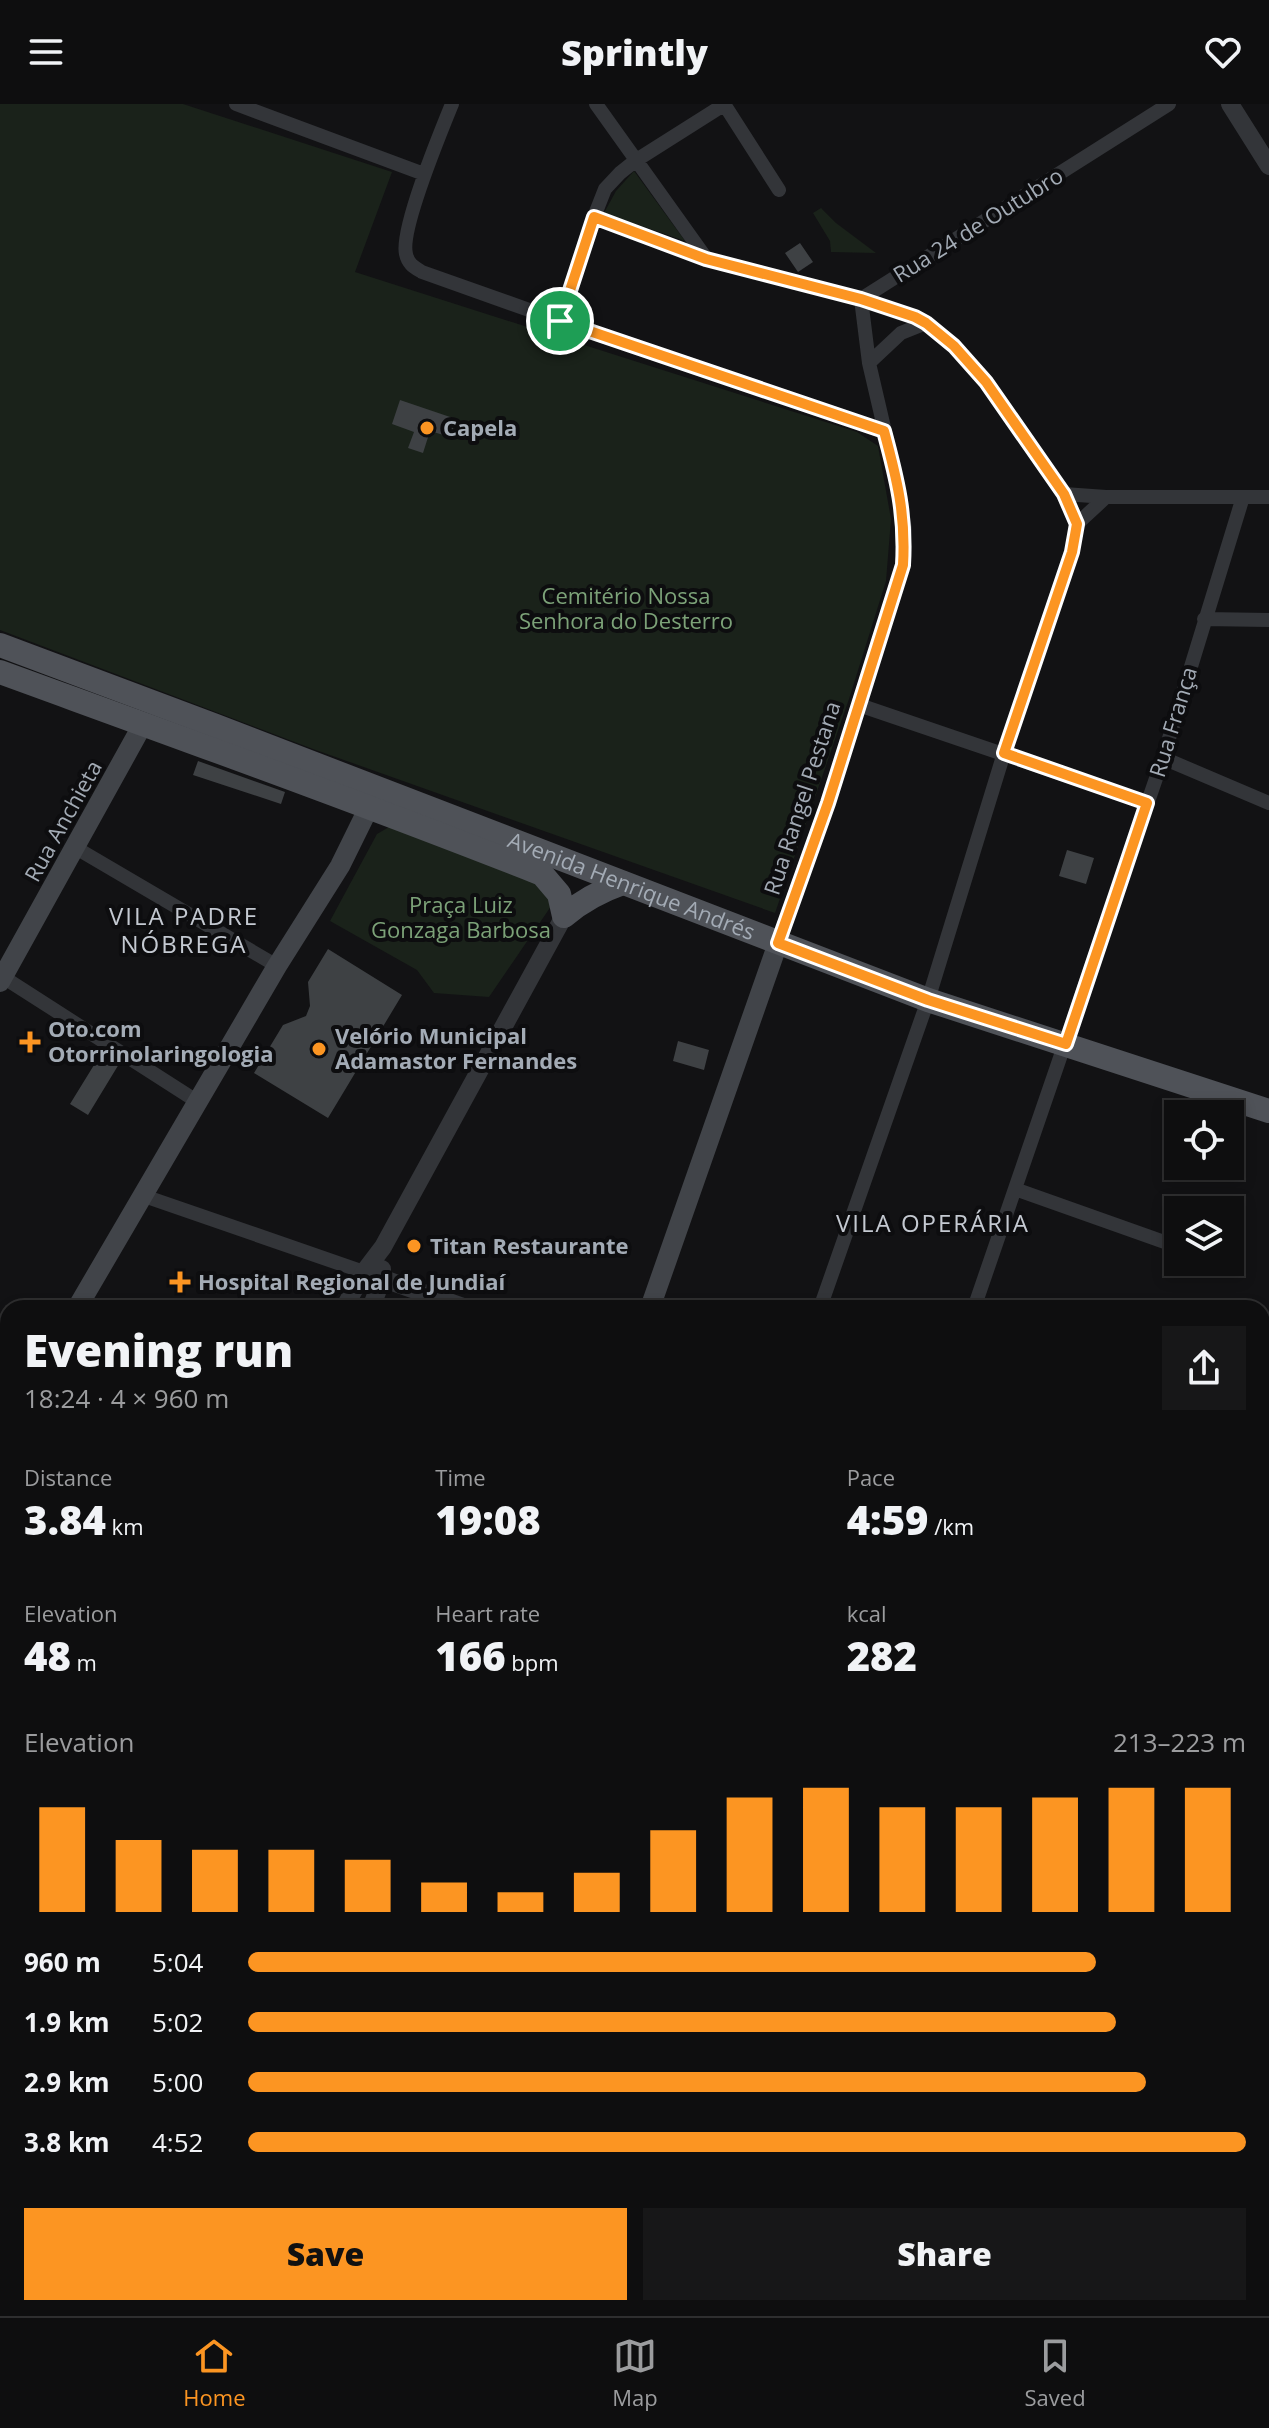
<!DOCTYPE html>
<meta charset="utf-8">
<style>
body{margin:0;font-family:"Open Sans",sans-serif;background:#171718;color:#f1f3f6;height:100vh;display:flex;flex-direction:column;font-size:30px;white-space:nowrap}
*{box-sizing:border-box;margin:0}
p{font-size:26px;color:#9b9c9e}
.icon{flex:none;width:44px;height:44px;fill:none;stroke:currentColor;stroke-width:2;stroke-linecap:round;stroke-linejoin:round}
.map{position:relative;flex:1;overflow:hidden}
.drawer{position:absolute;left:0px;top:1196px;width:1270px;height:1016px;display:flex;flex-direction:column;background:#0e0e0f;border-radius:24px 24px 0 0;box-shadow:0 4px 12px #0003,0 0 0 2px #2e2e2f}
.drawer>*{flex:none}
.controls{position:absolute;left:1164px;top:996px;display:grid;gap:16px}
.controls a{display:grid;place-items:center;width:80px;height:80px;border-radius:0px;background:#0e0e0f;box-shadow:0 4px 12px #0003,0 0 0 2px #2e2e2f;font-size:40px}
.pin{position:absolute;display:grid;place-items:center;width:68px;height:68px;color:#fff;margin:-34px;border:4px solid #fff;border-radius:50%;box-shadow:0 2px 8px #0007}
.round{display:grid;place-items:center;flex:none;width:84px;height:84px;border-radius:0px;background:#171718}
.summary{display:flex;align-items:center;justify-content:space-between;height:136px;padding:0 24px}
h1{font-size:44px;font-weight:800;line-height:60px}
.stats{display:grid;grid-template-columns:repeat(3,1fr);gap:12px;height:136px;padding:8px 24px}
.stats div{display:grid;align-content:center}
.stats b{font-size:40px;font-weight:800}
.stats small{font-size:22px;font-weight:400}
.stats p{font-size:22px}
.chart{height:224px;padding:16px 24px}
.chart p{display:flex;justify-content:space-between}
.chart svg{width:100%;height:144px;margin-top:8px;stroke:#fc9522;stroke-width:6}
.action{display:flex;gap:16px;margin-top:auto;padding:16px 24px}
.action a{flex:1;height:92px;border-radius:0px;background:#fc9522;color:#111;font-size:32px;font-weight:800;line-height:92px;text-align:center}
.action a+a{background:#171718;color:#f1f3f6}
ul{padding:0 24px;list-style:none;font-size:26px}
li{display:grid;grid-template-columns:128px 96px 1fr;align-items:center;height:60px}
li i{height:20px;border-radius:10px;background:#fc9522}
header{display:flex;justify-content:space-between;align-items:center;height:104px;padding:0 24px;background:#0e0e0f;font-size:36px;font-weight:800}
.tab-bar{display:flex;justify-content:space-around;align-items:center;height:112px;border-top:2px solid #2e2e2f;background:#0e0e0f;font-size:22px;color:#9b9c9e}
.tab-bar a{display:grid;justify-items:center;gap:4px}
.tab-bar .on{color:#fc9522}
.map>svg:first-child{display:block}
.green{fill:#1a221a}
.building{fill:#3e4144}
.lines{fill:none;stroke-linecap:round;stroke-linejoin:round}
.minor{stroke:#333539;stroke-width:14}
.tertiary{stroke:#333539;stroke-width:18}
.secondary{stroke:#414449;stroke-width:20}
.primary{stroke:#4f5258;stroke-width:24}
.route-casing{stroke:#fff;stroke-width:16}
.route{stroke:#fc9522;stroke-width:10}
.poi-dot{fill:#fc9522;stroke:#0d0d0f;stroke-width:3}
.labels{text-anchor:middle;stroke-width:8;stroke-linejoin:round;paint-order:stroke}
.street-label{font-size:22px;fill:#a3abb5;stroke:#0d0d0f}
.poi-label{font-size:22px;font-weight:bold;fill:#a3abb5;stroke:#0d0d0f;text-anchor:start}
.park-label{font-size:22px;fill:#7ca278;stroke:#0d0d0f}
.neighbourhood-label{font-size:24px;letter-spacing:2px;fill:#c4c9d1;stroke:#0d0d0f}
</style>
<header><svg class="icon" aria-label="menu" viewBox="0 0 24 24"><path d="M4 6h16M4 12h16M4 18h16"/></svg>Sprintly<svg class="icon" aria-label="heart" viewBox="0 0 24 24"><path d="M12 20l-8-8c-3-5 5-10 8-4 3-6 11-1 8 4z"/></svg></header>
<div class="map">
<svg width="1269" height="2212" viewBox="0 0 1269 2212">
<rect width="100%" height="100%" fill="#121214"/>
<path class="green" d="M0,0H183L392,68L355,168L857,328L878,342L891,415L886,477L849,595L775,809L313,645L0,526Z
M634,67L685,137L604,109L616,87Z
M821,104L836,119L876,149L831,148L830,137L813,109Z
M389,723L484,750L558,792L489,893L434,889L417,866L330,817L377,730Z
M0,1402H8V1580L0,1574Z
M8,1848V2189L5,2190L0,2187V1862Z"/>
<path class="building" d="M800,139L813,158L798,168L785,149Z
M400,296L456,315L450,333L430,327L423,349L408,344L414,328L392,320Z
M198,657L285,688L281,700L193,671Z
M1067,746L1094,754L1086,780L1059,772Z
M328,845L402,891L328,1014L254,969L283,921L306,912L310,902L308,878Z
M678,937L709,946L704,966L673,957Z
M102,948L119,960L88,1011L70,1000Z"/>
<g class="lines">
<path class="minor" d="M236,0L424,70
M452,0C441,27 400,126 406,150C408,160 414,163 422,168L560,217L884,327
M596,0L706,154
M724,0L779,86
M594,113L706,155L861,195L915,213L926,219L954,242L986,278L1064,390L1077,420
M861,195L1169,0
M560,217L594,113L605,85L620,69L635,57L725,0
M869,259L901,229L926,219
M1064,390L1106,393H1269
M1204,515L1269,516
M859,601L1147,699
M1163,654L1269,699
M76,744L277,862
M778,839L828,699L903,461L905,426L900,392L869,259L861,195
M3,873L198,998
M1015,1085L1170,1140
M144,1092L364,1168
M820,1204L928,896L1004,649L1072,448L1077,420L1106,393
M974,1204L1163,654L1243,393
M0,1371L8,1376
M0,1593L8,1598
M1262,1774L1269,1762
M1262,1786L1269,1791
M1262,1908L1269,1903
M1262,1935L1269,1939
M1262,2050L1269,2056
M647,2204L667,2212
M1168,2204L1180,2212
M1000,2212L1005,2204"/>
<path class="tertiary" d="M1230,0L1269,62
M364,1168L466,1204
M344,1204L364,1168L383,1143L564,812
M371,1204L382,1175V1165
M1262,1513L1269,1518
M0,1778L8,1783
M0,1815L8,1802
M12,2212L17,2204"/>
<path class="secondary" d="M0,878L143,620
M77,1204L277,862L340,762L374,693
M650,1204L778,839
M1262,1272L1269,1261
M0,1332L8,1318
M297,2212L300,2204
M696,2212L701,2204"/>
<g class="primary">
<path id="s1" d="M0,541L216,622L928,896L1269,1007"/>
<path d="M0,568C181,634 362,699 542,770L559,790L564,812C583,796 600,787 623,779"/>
</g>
</g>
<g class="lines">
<defs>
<path id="route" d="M594,113L706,155L861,195L915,213L926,219L954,242L986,278L1064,390L1077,420L1072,448L1004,649L1147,699L1066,940L928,896L778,839L828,699L903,461C906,411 897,375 884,327L560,217Z"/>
</defs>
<use href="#route" class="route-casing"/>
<use href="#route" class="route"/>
</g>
<g class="poi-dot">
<circle cx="427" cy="324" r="8"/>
<path d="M26 926h8v8h8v8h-8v8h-8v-8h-8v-8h8z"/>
<circle cx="319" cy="945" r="8"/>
<circle cx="414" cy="1142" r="8"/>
<path d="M176 1166h8v8h8v8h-8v8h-8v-8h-8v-8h8z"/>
</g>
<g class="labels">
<g class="street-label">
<text transform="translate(978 121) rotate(-32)" y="8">Rua 24 de Outubro</text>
<text transform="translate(1173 618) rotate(-73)" y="8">Rua França</text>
<text transform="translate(802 694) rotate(-72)" y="8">Rua Rangel Pestana</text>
<text transform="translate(63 717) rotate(-61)" y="8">Rua Anchieta</text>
<text dy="8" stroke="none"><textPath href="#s1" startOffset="676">Avenida Henrique Andrés</textPath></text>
</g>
<g class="poi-label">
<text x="443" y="332">Capela</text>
<text x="48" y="933">Oto.com<tspan x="48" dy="25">Otorrinolaringologia</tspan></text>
<text x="335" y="940">Velório Municipal<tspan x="335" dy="25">Adamastor Fernandes</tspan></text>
<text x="430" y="1150">Titan Restaurante</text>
<text x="198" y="1186">Hospital Regional de Jundiaí</text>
</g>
<g class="park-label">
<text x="626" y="500">Cemitério Nossa<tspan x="626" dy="25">Senhora do Desterro</tspan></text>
<text x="461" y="809">Praça Luiz<tspan x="461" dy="25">Gonzaga Barbosa</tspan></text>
</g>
<g class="neighbourhood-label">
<text x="184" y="821">VILA PADRE<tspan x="184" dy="28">NÓBREGA</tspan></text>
<text x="933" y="1128">VILA OPERÁRIA</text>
</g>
</g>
</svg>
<div class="controls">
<a><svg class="icon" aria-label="locate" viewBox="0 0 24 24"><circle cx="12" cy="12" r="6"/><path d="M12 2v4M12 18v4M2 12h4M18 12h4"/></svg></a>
<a><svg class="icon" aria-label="layers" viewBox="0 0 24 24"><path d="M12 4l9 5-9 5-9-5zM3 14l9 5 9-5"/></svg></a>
</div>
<div class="pin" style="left:560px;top:217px;background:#1e9e55"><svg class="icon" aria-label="arrive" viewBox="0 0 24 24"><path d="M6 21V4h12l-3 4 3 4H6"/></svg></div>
<section class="drawer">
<div class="summary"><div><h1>Evening run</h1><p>18:24 · 4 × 960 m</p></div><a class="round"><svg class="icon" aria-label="share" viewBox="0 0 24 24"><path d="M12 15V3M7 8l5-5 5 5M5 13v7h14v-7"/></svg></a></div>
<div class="stats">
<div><p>Distance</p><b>3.84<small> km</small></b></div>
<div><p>Time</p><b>19:08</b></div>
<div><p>Pace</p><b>4:59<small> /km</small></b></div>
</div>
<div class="stats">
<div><p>Elevation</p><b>48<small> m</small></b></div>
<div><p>Heart rate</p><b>166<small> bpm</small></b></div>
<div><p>kcal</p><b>282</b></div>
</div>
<div class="chart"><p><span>Elevation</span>213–223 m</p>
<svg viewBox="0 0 160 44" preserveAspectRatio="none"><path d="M5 44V12M15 44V22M25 44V25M35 44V25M45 44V28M55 44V35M65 44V38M75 44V32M85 44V19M95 44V9M105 44V6M115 44V12M125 44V12M135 44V9M145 44V6M155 44V6"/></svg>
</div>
<ul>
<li><b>960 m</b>5:04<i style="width:85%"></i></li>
<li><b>1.9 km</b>5:02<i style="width:87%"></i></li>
<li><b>2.9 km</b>5:00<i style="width:90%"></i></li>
<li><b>3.8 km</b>4:52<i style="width:100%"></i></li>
</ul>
<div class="action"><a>Save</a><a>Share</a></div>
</section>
</div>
<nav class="tab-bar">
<a class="on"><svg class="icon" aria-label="home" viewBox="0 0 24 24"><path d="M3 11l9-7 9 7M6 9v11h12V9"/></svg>Home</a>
<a><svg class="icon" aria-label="map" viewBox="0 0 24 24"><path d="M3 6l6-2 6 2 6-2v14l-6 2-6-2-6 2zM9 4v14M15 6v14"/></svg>Map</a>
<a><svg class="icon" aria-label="saved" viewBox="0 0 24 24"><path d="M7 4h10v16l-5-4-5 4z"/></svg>Saved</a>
</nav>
